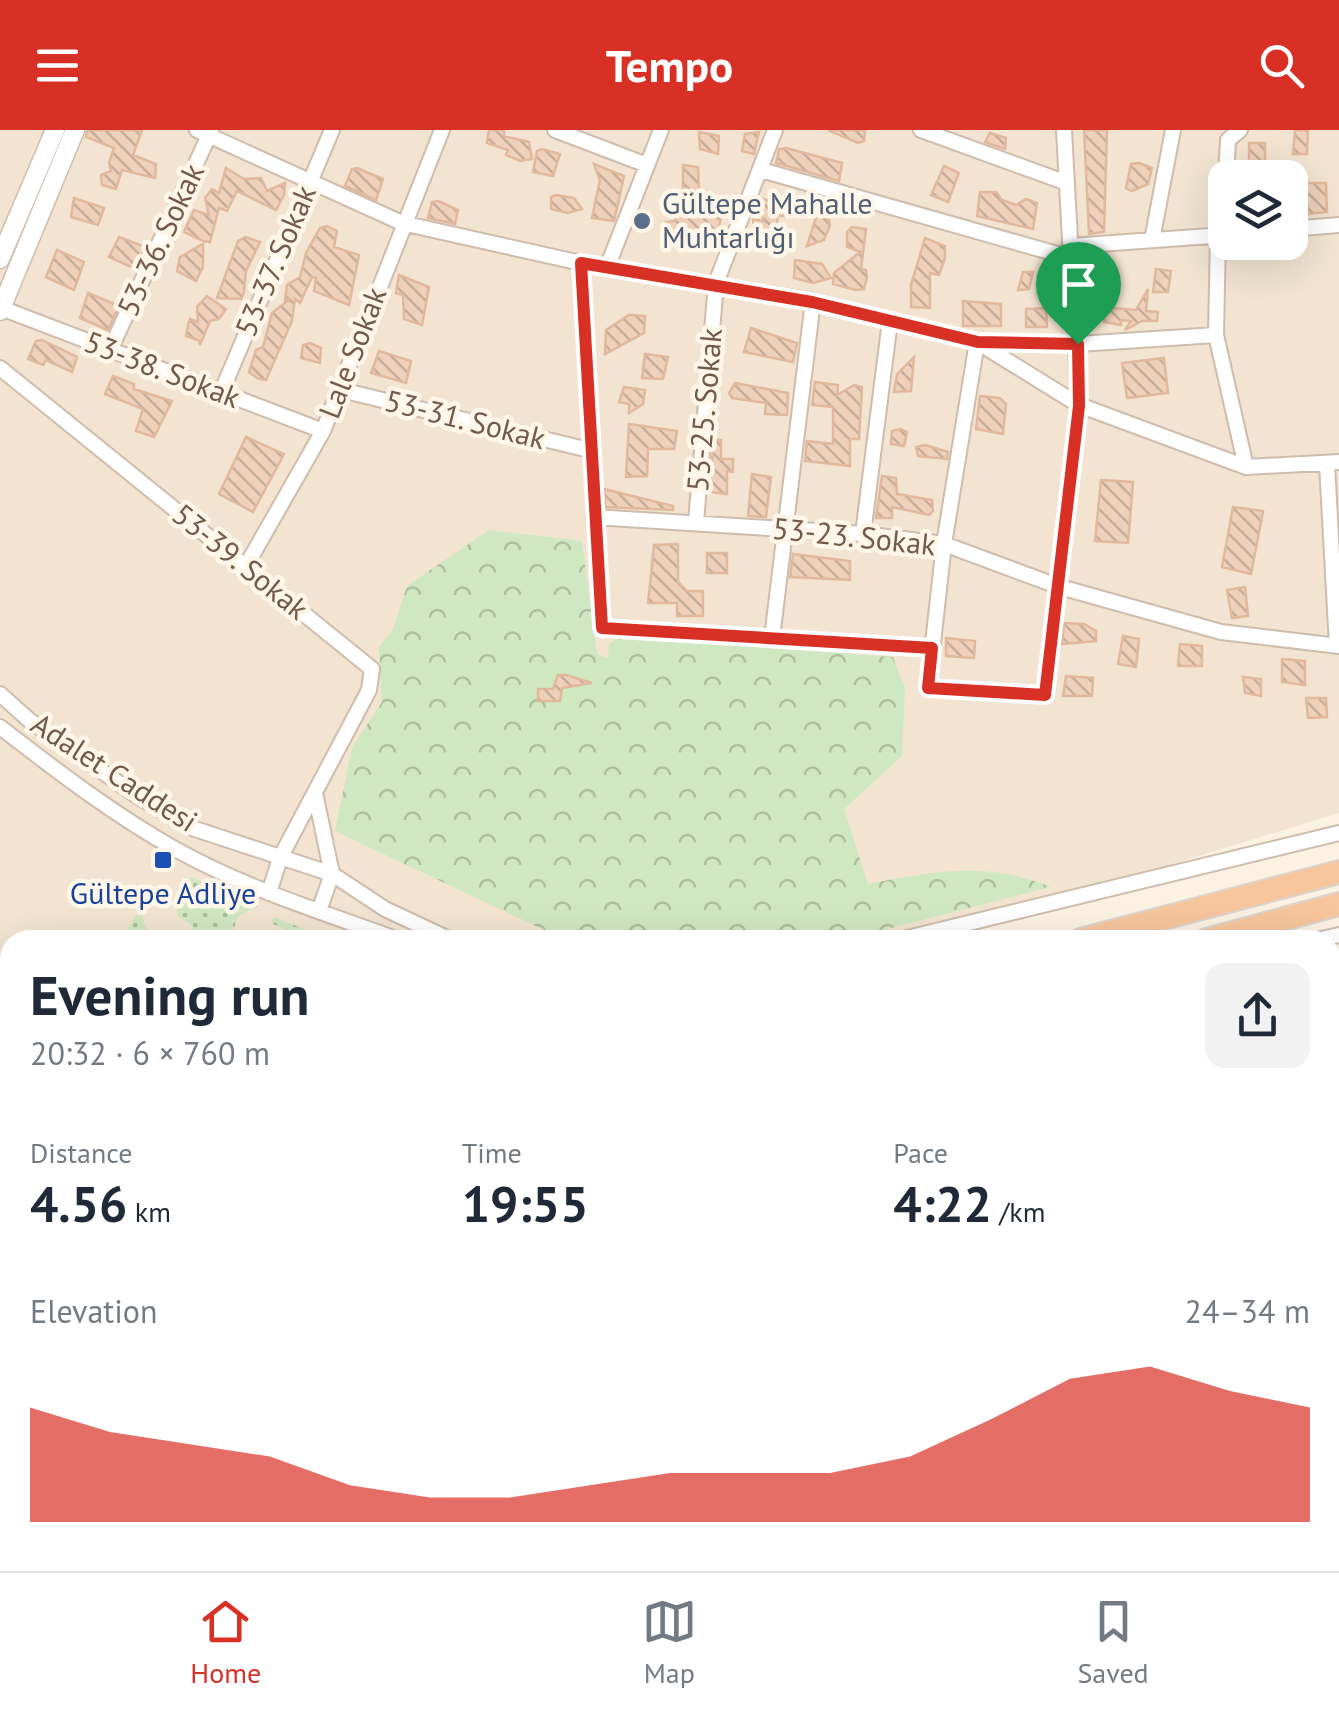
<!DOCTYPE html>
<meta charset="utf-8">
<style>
body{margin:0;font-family:"PT Sans",sans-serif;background:#f2f2f3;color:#1f2937;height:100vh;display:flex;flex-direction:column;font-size:38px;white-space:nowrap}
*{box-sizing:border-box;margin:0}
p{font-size:32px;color:#747a83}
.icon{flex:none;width:55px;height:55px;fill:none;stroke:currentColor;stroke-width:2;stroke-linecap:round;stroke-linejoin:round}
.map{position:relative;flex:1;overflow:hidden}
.drawer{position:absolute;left:0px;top:800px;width:1340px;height:642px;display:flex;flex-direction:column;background:#fff;border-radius:30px 30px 0 0;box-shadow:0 10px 40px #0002}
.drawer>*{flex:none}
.buttons{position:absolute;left:1208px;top:30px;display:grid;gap:20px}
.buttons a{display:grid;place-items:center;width:100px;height:100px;border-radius:20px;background:#fff;box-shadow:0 10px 40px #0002;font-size:50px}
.pin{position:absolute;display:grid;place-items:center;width:85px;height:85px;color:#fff;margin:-102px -42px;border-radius:50% 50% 50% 0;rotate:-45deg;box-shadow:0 0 10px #0007}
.pin .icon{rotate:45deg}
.round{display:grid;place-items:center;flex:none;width:105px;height:105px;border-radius:20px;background:#f2f2f3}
.head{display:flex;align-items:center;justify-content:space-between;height:170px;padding:0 30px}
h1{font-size:55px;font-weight:600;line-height:75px}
.stats{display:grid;grid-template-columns:repeat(3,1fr);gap:15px;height:170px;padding:10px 30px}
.stats div{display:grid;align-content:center}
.stats b{font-size:50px;font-weight:600}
.stats small{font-size:28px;font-weight:400}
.stats p{font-size:28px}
.chart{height:280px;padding:20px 30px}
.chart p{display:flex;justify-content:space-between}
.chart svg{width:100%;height:180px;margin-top:10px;fill:#d93025;opacity:.7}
header{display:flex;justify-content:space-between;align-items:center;height:130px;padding:0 30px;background:#d93025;color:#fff;font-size:45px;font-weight:600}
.tabs{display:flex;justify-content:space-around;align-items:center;height:140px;border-top:2px solid #e0e1e3;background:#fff;font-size:28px;color:#747a83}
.tabs a{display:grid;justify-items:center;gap:5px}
.tabs .on{color:#d93025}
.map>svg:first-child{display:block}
.residential{fill:#f2e4d1;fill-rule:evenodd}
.industrial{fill:url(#industrial-furrows)}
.grass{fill:url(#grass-dots)}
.park{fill:url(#park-crowns)}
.building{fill:url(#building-back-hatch);stroke:#e1b89c;stroke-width:2.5}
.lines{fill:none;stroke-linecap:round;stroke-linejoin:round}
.minor-casing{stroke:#cebcac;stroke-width:18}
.tertiary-casing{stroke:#cebcac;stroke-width:21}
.trunk-casing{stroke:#dad4d0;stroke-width:26}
.minor{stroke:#fff;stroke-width:14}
.tertiary{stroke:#fff;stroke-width:18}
.trunk{stroke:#f6c59c;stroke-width:22}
.route-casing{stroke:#fff;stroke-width:20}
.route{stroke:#d93025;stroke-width:12}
.service-dot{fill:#5c6f8a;stroke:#fef6e8;stroke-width:4}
.transit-dot{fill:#1a4fb4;stroke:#fef6e8;stroke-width:4}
.labels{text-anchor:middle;stroke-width:9;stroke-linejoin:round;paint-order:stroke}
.service-label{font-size:30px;fill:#4e5e75;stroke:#fef6e8;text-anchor:start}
.street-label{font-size:30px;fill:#72594a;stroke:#fef6e8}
.transit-label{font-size:30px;fill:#164399;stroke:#fef6e8}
</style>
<header><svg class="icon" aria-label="menu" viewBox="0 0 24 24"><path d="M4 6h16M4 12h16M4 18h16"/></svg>Tempo<svg class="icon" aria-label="search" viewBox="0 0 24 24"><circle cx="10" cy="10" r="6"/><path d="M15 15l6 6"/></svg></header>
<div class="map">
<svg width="1339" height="1441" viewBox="0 0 1339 1441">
<defs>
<pattern id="industrial-furrows" width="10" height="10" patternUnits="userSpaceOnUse" patternTransform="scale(2.5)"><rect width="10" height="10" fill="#eae3dd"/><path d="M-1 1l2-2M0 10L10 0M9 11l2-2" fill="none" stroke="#c2bbb5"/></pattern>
<pattern id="grass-dots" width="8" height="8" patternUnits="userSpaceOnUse" patternTransform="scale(2.5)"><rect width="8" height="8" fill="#d0e8c1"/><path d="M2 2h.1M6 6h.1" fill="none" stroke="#adbf9f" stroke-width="1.8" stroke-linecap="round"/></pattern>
<pattern id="park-crowns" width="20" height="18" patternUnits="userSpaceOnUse" patternTransform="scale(2.5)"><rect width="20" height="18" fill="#d0e8c1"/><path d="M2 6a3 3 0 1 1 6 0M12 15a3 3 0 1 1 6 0" fill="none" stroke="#adbf9f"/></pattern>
<pattern id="building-back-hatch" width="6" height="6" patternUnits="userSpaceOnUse" patternTransform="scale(2.5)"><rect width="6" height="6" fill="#efd1bb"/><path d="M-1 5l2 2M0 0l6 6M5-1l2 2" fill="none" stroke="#c6ad9a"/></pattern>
</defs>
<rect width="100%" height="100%" fill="#fbf2e2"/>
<path class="residential" d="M0,0H1339V683L926,810H10V1142L0,1146ZM1225,48H1290V112H1225Z"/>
<path class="industrial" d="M1339,824V1441H0V1243L10,1238V1432H1330V826Z"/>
<path class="grass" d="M191,747L259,776L238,786L230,810H193V796L178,786L176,773Z
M136,785L142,786L149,807L121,810Z
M274,787L332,810H310L271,793Z"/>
<path class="park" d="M489,400L582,411L597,524L608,528L609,514L619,507L893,527L905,558L902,626L844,679L868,754C933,741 988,731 1051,757L844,810H565L335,701L352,618L382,572L379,517L393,499L407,456Z"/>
<path class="building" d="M87,0H142L133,25L156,34L155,48L122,40L116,59L102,55L101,45L111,41L109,33L114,18L86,7Z
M489,0H504V6L529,12L532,29L520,31L506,25L508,20L487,13Z
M828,0H865L864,11L858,13Z
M1084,0H1107L1104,102L1089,104Z
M1295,0H1308L1307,24H1293Z
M699,2L719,6L718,24L700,19Z
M759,2L754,24L742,21L745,4Z
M990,3L1006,8L1005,19L985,12Z
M1249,13H1265V48H1249Z
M786,18L842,33L839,51L776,33L779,19Z
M542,19L560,24L553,46L533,42L537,21Z
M1139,33L1152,38L1148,54L1132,61L1126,58L1131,34Z
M594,34L624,46L614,91L592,88L600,50Z
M683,35L698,37L699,66L724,75L714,119L691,116V108L667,103L666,92L675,91V74L683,65Z
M944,36L959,43L948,72L931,65Z
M226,38L244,49L261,48L267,61L285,53L284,65L276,80L237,61L227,81L219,78L210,112L203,111L184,102L194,80L209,85L205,68L212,59L219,63Z
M357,38L383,49L376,70L345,56L352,39Z
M1290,53H1326L1327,82L1308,84L1306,67L1290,69Z
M980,62H996L1002,70L1016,75L1026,69L1037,73L1033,99L977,86Z
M556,65L574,68L582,79L568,83L551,79V67Z
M74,68L104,78L98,95L71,87Z
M761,68L775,73L788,86H778L775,104L754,100L753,89L763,91Z
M438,71L458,80L455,94L428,88L432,72Z
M817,84L828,87L830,95L824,110L807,116Z
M327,96L337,101L334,117L359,125L349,175L314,161L316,148L312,147L300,173L295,169L292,191L266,250L257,248L249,242L256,220L263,217L272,183L290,169L285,170L287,155L300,147L306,123L320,98Z
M852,97L866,99L861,139L866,140L867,147L864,159L856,160L833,154L834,143L860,122L847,117V102Z
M119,107L145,117L136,139L109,127Z
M245,107L260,112L246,141L244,162L241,169L217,168L238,111Z
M925,108L945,116V128L939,145L930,143V178L911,177V155Z
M203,114V137L196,151L177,141L180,127Z
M57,120L84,132L74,160L46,147Z
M795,130L822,134L831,148L813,153L794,148Z
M1156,139L1171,141L1168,162H1153Z
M1023,142H1033L1029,159L1018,160Z
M399,145L429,157L422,195L404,189L403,165L396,163Z
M1148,159L1146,181L1158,182L1157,191H1142L1125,200L1131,191L1121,190V195L1104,192V177L1136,180Z
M88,163L119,176L108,200L80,188Z
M207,166L226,179L219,189L210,191L200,215V211L186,206L188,195L190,189L198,192L197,177Z
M963,171L1001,174V196H963Z
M1046,178L1047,197H1026V179Z
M629,185L645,186L644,203L605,224L606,200Z
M751,198L797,213L793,232L744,222Z
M42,210L77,227L72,242L46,230L43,235L28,229L36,211Z
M310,213L321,218L320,233L301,228L303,215Z
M379,221L411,231L406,253L371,243Z
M645,224L668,227L663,249L642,248Z
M914,227L911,261L894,262L897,244Z
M1164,228L1168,263L1127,268L1122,233Z
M113,246L134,254V259L172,271L154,307L136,301L143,279L105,264Z
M815,252L838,255L837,265L854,255L862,257L859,309H850V336L805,331L807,311L833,314V277L812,275Z
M735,253L788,263L787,285L765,284L766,273L732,268L729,263Z
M624,257L645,260L643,274L629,283V274L619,272Z
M980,266L1000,268L1006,274L1003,304L976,299Z
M629,294L677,301L674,319H648L647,346L626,347Z
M900,299L907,302L904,316L891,314L892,301Z
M246,307L284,324L253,382L219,364Z
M714,309L721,310V329H733V342L727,341V364L709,362Z
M925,315L948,322L947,329L918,326L916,317Z
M752,344L771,347L766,387L748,386Z
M882,346L896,348L897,364L932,370L933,381L929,385L892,377V388H876Z
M1101,350L1133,352L1128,413L1095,411Z
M604,359L673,376V380L605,377Z
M1233,377L1263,381L1251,444L1222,437Z
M678,414V452L687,461H703V486H677V473H648L654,415Z
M707,423H727V443H707Z
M793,424L850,431V450L790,447Z
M1245,457L1248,486L1232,488L1227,460Z
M1064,493L1084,494L1096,501V511L1062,514Z
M1123,506L1139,509L1136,537L1118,534Z
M946,508L975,511L974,528L946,526Z
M1180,514L1202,516V536H1178Z
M1282,529L1305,531V555L1282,552Z
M558,545H566L592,553L562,558L560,571H538V559H553Z
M1066,546L1093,548L1092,566H1063Z
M1243,547L1261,549V566L1245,563Z
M1306,568H1326L1327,587L1308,588Z"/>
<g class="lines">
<defs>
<path id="minor" d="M197,0L402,93L581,133L813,171L977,212L1079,275L1246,337L1339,332
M555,0L647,35
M921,0L1067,53
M761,40L1071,128
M1226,46L1228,10L1240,0
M1290,99L1339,95
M1218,105L1216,205L1246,337
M1152,110L1173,0
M1071,116L1224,105
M581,133L601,498L932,518
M608,135L661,0
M1,178L323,301
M977,212L944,414L928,558L1045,565L1079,275L1064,0
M978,212L1078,214L1216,205
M110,220L211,1
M0,238L372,539L369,560L280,728L269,763
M341,260L589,320
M221,263L332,0
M1327,334L1337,516
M594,387L863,404L944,414L1060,457L1221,502L1339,516
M696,392L716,153L775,0
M863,404L890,191
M246,436L323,301L442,0
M772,508L813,171
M0,564L29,590L137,666L192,698L332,744L385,779L451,810
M0,597C57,641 114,685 177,720C247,759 325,783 399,810
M315,663L332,744L319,781
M899,810L1339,703
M1317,810L1339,805
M1330,1025L1339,1023
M0,1216L10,1212
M1330,1246L1339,1283
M0,1260L10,1255
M1330,1304L1339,1302
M83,1432L86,1441
M366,1432L369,1441
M535,1432L538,1441
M699,1432L702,1441
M844,1432L847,1441
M983,1432L986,1441
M1200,1432L1202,1441
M1239,1432L1241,1441
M210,1441L234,1432
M789,1441L813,1432
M881,1441L906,1432"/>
<path id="tertiary" d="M0,129L55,0
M0,181L75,0"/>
<path id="trunk" d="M1080,810L1339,742
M1206,810L1339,774
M0,1148L10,1144
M0,1185L10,1181"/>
</defs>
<use href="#minor" class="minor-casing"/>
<use href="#tertiary" class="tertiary-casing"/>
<use href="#trunk" class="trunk-casing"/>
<use href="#minor" class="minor"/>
<use href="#tertiary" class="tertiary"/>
<use href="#trunk" class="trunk"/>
</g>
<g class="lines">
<defs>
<path id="route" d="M581,133L812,172L978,212L1078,214L1079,276L1045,565L928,558L932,518L602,498Z"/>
</defs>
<use href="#route" class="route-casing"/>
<use href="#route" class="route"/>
</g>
<circle class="service-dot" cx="642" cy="91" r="10"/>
<rect class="transit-dot" x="153" y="720" width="20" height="20" rx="5"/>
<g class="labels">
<g class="service-label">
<text x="662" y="84">Gültepe Mahalle<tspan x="662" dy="34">Muhtarlığı</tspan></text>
</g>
<g class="street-label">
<text transform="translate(161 110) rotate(-65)" y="10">53-36. Sokak</text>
<text transform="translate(276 131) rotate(-67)" y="10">53-37. Sokak</text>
<text transform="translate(353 223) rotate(-69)" y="10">Lale Sokak</text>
<text transform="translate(162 240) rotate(21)" y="10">53-38. Sokak</text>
<text transform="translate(705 280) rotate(-85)" y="10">53-25. Sokak</text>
<text transform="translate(465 290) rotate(14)" y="10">53-31. Sokak</text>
<text transform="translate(854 407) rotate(6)" y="10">53-23. Sokak</text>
<text transform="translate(240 432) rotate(39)" y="10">53-39. Sokak</text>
<text transform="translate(114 643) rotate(33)" y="10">Adalet Caddesi</text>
</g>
<g class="transit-label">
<text x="163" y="774">Gültepe Adliye</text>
</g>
</g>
</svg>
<div class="buttons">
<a><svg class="icon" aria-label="layers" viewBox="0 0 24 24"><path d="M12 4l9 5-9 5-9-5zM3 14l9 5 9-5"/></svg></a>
</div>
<div class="pin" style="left:1078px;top:214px;background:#1e9e55"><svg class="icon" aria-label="arrive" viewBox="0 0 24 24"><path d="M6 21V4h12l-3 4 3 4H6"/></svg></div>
<section class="drawer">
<div class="head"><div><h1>Evening run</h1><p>20:32 · 6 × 760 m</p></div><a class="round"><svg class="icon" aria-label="share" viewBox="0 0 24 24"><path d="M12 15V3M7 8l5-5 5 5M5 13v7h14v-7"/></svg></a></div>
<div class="stats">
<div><p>Distance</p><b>4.56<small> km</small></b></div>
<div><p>Time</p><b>19:55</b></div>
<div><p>Pace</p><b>4:22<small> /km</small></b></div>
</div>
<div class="chart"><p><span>Elevation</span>24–34 m</p>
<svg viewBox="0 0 160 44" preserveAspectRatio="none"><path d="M0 44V16L10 22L20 25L30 28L40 35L50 38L60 38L70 35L80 32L90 32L100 32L110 28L120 19L130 9L140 6L150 12L160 16V44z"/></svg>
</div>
</section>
</div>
<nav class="tabs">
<a class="on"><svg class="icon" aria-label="home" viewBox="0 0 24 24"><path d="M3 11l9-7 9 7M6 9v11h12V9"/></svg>Home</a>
<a><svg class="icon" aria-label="map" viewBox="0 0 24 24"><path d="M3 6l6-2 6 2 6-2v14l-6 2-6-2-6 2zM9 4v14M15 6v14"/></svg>Map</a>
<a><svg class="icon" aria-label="saved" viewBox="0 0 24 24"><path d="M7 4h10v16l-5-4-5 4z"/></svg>Saved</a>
</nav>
